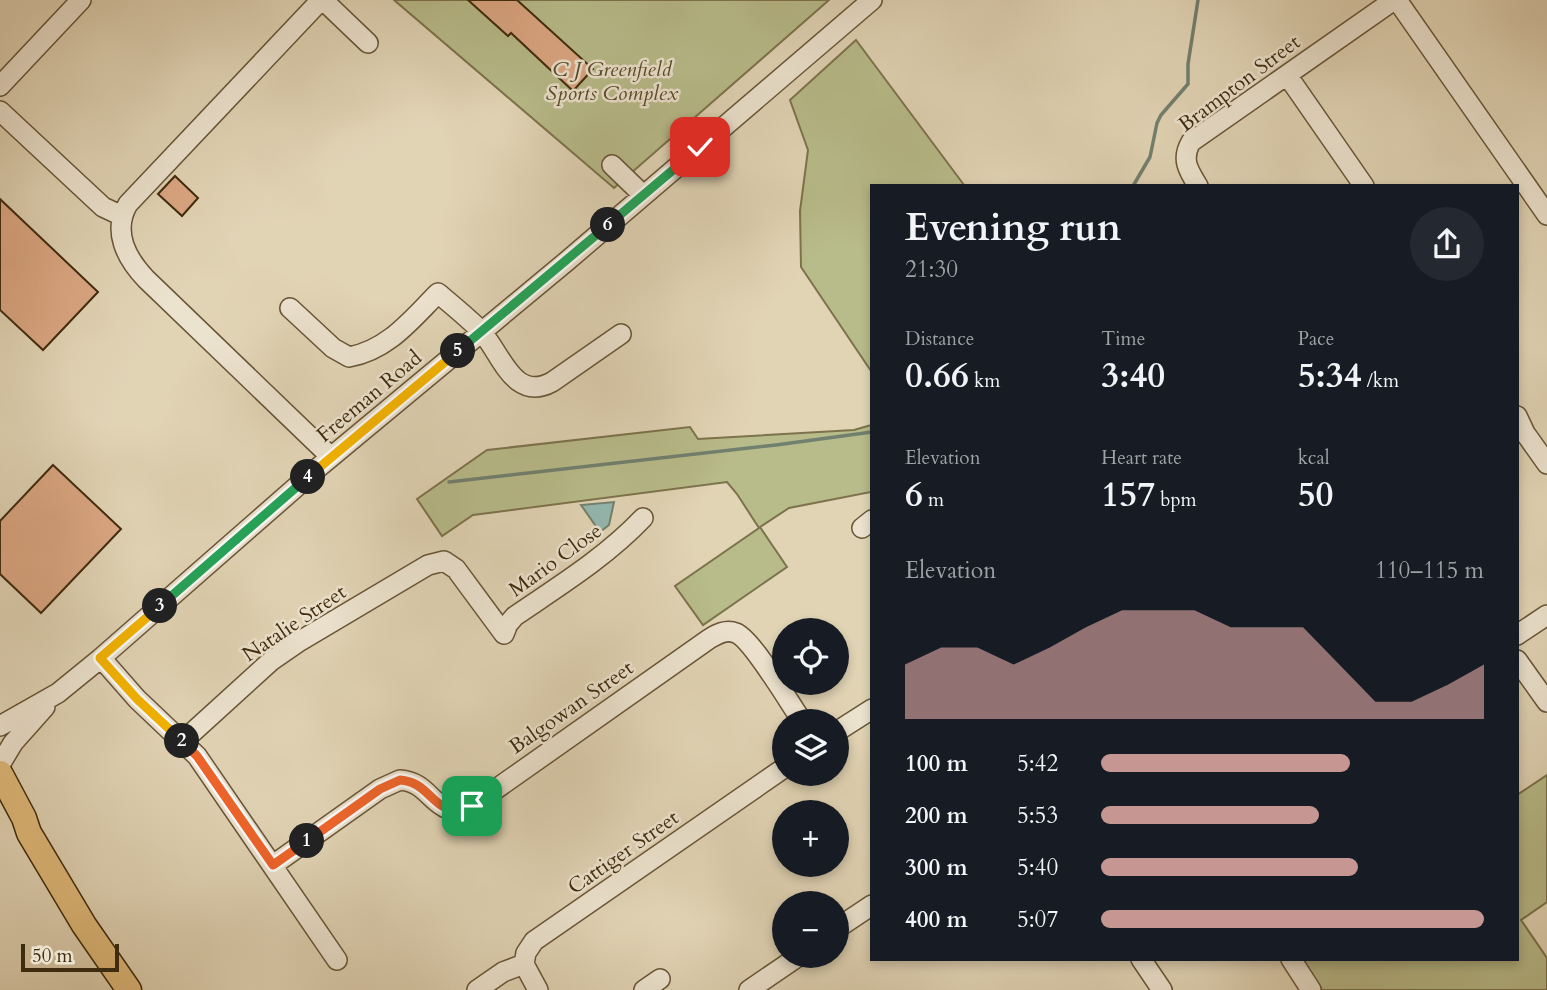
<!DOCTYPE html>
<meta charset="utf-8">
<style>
body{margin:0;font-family:Cardo,serif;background:#242831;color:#f1f3f6;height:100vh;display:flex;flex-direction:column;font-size:26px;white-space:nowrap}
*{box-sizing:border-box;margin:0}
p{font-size:23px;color:#9ea1a6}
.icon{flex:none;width:38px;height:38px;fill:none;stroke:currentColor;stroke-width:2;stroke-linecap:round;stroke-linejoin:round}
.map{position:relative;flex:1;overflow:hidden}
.details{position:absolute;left:870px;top:184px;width:649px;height:777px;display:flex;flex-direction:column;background:#171b24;border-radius:0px;box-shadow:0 4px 10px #0003}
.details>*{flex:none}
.controls{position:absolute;left:772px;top:618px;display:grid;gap:14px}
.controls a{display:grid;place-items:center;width:77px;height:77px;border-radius:50%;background:#171b24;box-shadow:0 4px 10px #0003;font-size:35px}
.scale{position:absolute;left:21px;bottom:18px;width:98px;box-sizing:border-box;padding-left:7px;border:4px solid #3f2b0d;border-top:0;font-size:19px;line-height:24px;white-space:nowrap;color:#3f2b0d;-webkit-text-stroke:5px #ece3cf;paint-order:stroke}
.pin{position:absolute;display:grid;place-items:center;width:60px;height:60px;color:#fff;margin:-30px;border-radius:14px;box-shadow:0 4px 10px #0006}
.km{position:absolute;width:35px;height:35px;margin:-18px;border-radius:50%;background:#222;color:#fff;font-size:19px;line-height:35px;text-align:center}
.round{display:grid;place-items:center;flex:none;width:74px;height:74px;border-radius:37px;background:#242831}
.summary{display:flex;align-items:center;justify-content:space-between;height:119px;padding:0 35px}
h1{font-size:38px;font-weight:600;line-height:52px}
.stats{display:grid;grid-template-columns:repeat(3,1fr);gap:10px;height:119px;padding:7px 35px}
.stats div{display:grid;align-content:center}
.stats b{font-size:35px;font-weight:600}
.stats small{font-size:19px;font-weight:400}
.stats p{font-size:19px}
.chart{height:196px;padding:14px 35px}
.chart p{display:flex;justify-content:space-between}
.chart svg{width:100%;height:126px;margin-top:7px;fill:#c59692;opacity:.7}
ul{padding:0 35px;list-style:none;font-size:23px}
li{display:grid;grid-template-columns:112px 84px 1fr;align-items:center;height:52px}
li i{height:18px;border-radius:9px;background:#c59692}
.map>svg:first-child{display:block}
.green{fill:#b8bb8a;stroke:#7c734c;stroke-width:2}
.water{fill:#94b8b1;stroke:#72806f;stroke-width:2}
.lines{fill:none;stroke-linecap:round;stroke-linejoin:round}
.stream{stroke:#72806f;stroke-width:3.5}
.building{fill:#dba783;stroke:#3f2b0d;stroke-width:2}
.minor-casing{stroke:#685537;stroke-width:22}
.major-casing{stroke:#3f2b0d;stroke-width:27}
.minor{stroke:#ece3cf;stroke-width:19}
.major{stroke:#e0ba7a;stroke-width:24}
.split-1-casing{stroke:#fff;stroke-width:14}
.split-2-casing{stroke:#fff;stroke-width:14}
.split-3-casing{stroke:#fff;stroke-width:14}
.split-4-casing{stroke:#fff;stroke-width:14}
.split-5-casing{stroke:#fff;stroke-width:14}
.split-6-casing{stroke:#fff;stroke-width:14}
.split-7-casing{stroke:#fff;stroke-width:14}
.split-1{stroke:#f0652b;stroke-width:9}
.split-2{stroke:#f0652b;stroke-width:9}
.split-3{stroke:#f5b400;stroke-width:9}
.split-4{stroke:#22a559;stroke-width:9}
.split-5{stroke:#f5b400;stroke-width:9}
.split-6{stroke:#22a559;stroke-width:9}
.split-7{stroke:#22a559;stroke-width:9}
.labels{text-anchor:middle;stroke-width:5;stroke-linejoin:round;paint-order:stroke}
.park-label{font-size:21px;font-style:italic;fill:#574826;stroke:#ece3cf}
.street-label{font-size:21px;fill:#3f2b0d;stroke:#ece3cf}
</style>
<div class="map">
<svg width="1547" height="990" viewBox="0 0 1547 990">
<rect width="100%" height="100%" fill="#e1d4b5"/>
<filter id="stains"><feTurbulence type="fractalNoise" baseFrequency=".00286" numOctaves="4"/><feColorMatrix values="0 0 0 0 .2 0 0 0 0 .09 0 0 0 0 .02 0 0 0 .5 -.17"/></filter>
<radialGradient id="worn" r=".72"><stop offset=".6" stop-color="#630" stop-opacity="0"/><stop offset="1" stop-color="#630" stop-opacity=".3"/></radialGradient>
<path class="green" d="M394,0H829L614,188Z
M856,40L964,185L872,186L871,371L801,267L800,211L808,150L790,100Z
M871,425V492L789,508L760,527L787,567L703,625L675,586L759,528L737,494L727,482L473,515L442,536L417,499L487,450L690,427L698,439L854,430Z
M1547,775V902L1521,920L1547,958V990H1322L1301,959H1517V795Z"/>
<path class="water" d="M614,502L609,525L600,532L581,505Z"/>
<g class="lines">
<path class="stream" d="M1133,186L1150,157L1157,123L1161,115L1188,84V64L1198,0
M449,482L776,445L872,432"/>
</g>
<path class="building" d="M468,0H517L593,69L573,91L511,33L508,36Z
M175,176L198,198L182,216L158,194Z
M0,199L98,292L43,350L0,310Z
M53,465L121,529L41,613L0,574V521Z"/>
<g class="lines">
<defs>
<path id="minor" d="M321,0L128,204C112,231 126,258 146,279L331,457
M323,0L368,43
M1397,0L1547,215
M1287,75L1364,186
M0,86L81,0
M0,111L103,207L122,216
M612,165L643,195
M1198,186C1188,170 1181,159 1191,142L1394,0
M290,308L333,348L349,357C388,350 411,320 438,293C452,305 467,317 480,330C501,352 513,403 552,382L621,334
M1517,416L1525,433L1547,464
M862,528L872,520
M1517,635L1547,615
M101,658L137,699L197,756L337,960
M1517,660L1547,702
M0,726L58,693L101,658L319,467L567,261L872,0
M836,732L872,709
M183,741L271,661L300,641L428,565L444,561L456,569L504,634L508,624L515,616C559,586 606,557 643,518
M1,763L13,743L45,707
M273,865L380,789L400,780C434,782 433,822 472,806L709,639C717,634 726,629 736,633C752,639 790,704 802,721
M836,929L872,905
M1141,959L1162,990
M1291,959L1311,990
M477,990L503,972L524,964
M538,990L524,964L526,953L534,941L784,768
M644,990L660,979
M749,990L799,956"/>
<path id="major" d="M0,773L24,818L29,833L84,925L129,990"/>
</defs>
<use href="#minor" class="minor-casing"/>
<use href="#major" class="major-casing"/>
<use href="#minor" class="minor"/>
<use href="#major" class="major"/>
</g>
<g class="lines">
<defs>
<path id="split-1" d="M307,841L380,789L400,780C434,782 433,822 472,806"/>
<path id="split-2" d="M182,741L197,756L273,865L307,841"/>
<path id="split-3" d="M160,606L100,658L137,699L182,741"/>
<path id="split-4" d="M160,606L308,477"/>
<path id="split-5" d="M308,477L458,351"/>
<path id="split-6" d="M458,351L608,225"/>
<path id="split-7" d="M608,225L700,147"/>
</defs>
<use href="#split-1" class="split-1-casing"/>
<use href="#split-2" class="split-2-casing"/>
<use href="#split-3" class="split-3-casing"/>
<use href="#split-4" class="split-4-casing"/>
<use href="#split-5" class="split-5-casing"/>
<use href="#split-6" class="split-6-casing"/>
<use href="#split-7" class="split-7-casing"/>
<use href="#split-1" class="split-1"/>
<use href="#split-2" class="split-2"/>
<use href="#split-3" class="split-3"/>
<use href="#split-4" class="split-4"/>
<use href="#split-5" class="split-5"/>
<use href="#split-6" class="split-6"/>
<use href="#split-7" class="split-7"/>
</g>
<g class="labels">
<g class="park-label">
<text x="612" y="76">C J Greenfield<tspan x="612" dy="24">Sports Complex</tspan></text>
</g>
<g class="street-label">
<text transform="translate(1239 83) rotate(-37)" y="7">Brampton Street</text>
<text transform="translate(369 396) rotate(-40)" y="7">Freeman Road</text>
<text transform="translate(555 560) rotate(-36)" y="7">Mario Close</text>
<text transform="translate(294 623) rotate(-34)" y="7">Natalie Street</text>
<text transform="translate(571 707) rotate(-35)" y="7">Balgowan Street</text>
<text transform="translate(623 852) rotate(-35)" y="7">Cattiger Street</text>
</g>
</g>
<rect width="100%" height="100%" filter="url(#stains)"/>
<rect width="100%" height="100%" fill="url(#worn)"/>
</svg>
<div class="controls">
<a><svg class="icon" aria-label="locate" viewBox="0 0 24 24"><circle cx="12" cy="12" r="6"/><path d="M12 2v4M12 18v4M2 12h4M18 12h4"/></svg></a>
<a><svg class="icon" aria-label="layers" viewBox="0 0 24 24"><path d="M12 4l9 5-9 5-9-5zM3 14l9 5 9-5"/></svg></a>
<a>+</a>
<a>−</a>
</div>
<div class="scale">50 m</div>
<div class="pin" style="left:472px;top:806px;background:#1e9e55"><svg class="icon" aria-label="arrive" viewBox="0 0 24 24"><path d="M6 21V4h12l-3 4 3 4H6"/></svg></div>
<div class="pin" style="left:700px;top:147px;background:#d93025"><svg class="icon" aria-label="check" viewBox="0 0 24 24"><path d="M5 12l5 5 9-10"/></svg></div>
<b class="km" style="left:307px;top:841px">1</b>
<b class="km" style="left:182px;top:741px">2</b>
<b class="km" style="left:160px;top:606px">3</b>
<b class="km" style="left:308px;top:477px">4</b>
<b class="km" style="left:458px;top:351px">5</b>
<b class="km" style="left:608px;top:225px">6</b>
<section class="details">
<div class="summary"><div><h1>Evening run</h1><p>21:30</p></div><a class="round"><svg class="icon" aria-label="share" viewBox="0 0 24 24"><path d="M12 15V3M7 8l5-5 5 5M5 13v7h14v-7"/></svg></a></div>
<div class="stats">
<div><p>Distance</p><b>0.66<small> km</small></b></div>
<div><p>Time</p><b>3:40</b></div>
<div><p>Pace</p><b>5:34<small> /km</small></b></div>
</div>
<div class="stats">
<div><p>Elevation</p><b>6<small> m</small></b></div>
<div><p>Heart rate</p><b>157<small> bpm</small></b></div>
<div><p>kcal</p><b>50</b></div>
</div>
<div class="chart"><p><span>Elevation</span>110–115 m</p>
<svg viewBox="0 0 160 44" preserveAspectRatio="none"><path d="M0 44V25L10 19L20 19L30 25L40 19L50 12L60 6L70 6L80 6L90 12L100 12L110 12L120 25L130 38L140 38L150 32L160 25V44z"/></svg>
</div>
<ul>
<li><b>100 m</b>5:42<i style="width:65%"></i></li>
<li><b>200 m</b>5:53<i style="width:57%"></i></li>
<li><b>300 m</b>5:40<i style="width:67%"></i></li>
<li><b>400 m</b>5:07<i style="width:100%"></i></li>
</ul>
</section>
</div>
